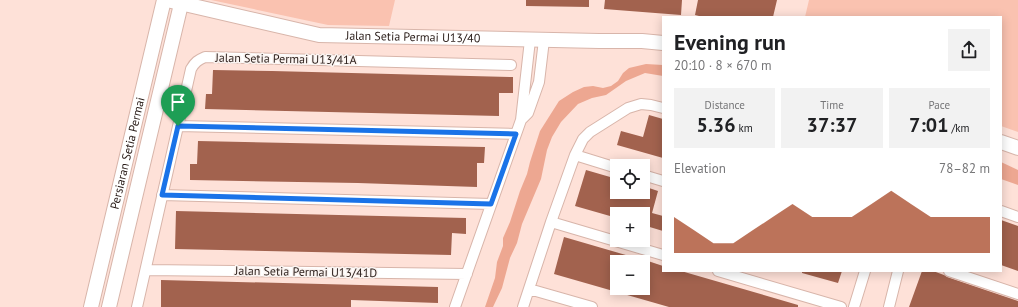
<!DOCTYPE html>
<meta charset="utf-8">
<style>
body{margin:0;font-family:"PT Sans",sans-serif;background:#f2f2f2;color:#202124;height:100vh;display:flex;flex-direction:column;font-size:15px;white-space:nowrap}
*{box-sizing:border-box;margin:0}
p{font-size:13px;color:#757577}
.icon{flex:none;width:22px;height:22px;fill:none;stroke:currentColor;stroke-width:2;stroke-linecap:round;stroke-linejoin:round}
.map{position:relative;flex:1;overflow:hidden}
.side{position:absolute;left:662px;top:16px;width:340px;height:256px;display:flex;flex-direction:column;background:#fff;border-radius:0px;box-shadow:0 2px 10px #0003}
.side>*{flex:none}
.tools{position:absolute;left:610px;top:159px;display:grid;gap:8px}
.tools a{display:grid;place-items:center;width:40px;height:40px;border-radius:0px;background:#fff;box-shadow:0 2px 10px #0003;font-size:20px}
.pin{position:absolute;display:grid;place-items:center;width:34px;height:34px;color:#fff;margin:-41px -17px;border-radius:50% 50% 50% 0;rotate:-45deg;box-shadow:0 0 4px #0007}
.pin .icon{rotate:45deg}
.round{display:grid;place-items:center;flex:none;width:42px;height:42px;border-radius:0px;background:#f2f2f2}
.summary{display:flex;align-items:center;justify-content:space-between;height:68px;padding:0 12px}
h1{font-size:22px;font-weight:800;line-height:30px}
.metrics{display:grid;grid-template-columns:repeat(3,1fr);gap:6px;height:68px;padding:4px 12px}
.metrics div{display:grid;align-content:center;border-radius:0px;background:#f2f2f2;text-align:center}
.metrics b{font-size:20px;font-weight:800}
.metrics small{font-size:11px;font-weight:400}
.metrics p{font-size:11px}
.chart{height:112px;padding:8px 12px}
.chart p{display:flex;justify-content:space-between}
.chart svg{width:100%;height:72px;margin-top:4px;fill:#a03915;opacity:.7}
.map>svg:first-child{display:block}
.green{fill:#fac2b0}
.water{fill:#eda791}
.building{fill:#a2624e}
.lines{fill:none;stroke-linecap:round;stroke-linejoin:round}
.street-casing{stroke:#d8b5aa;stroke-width:12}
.secondary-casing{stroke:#d8b5aa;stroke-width:16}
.street{stroke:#fff;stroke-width:10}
.secondary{stroke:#fff;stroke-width:14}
.route-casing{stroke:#fff;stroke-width:8}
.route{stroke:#1a73e8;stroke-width:5}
.labels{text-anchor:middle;stroke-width:3;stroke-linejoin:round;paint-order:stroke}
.street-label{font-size:12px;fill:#271a16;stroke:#fbf4f1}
</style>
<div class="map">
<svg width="1018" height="307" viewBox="0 0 1018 307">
<rect width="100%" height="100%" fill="#fee1d8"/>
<path class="green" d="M211,0H395L389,26L328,25Z
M809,0H1018V132L1001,126V17H805Z"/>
<path class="water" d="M646,64L663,65V76L645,73L626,81L606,95L592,98L578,104L561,122L552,137L547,150L541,179L522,224L517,243L510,258L502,288L493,307H485L495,278L497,262L503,246V238L510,222L520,191L527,174L530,162L540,131L559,101L573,92L584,87L593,86L603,88L611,86L618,81L623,73L629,68Z
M1001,162L1018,170V185L1001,179Z"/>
<path class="building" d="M526,0H589V7L526,6Z
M605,0H682L681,15L604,9Z
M698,0H777L773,17H703L695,15Z
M213,70L272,71L513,77V93H499V116L205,109L206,94H212Z
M649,115L663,119V158L617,145L621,131L643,137Z
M198,141L485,147L484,163H477V187L358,183L190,180V164H197Z
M586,170L617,179V192H643V186L658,191L652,213L663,216V231L643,225V214H617V218L575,206Z
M176,211L466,218V234L452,233L451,255L175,249Z
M1001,220L1018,226V271L1001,265Z
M564,237L643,260V262H617V288H643V278L648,261L663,266V271H681L798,305V307H669L554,274Z
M802,271H842L838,283L802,273Z
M922,271H933L944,275L947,277L1018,301V307H909Z
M161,280L438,287V303L351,300V307H161Z"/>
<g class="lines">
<defs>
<path id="street" d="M521,120L528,113L539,82L544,40
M178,126L516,134
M575,155L617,168
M643,175L663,181
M162,195L491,204
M1001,211L1018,217
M551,222L663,255
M146,270L467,274
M718,271L841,307
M949,271L1018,294
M529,289L592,307
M137,307L191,69C195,62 198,60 205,57L511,65
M455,307L521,120L530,40
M523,307L551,222L575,155L583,139L590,132L628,108L641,104L651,105L663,108
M854,307L865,271
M889,307L898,271"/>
<g id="secondary">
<path id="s1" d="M167,0L319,35L599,41H642L663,43"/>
<path d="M1001,142L1018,148"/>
<path id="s2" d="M91,307L164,0"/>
<path d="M109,307L182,0"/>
</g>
</defs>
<use href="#street" class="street-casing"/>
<use href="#secondary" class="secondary-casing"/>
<use href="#street" class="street"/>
<use href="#secondary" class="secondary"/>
</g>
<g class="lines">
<defs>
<path id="route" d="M178,126L516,134L491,204L162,195Z"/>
</defs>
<use href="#route" class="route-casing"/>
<use href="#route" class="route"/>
</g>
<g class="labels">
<g class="street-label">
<text dy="4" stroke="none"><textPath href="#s1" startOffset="250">Jalan Setia Permai U13/40</textPath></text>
<text transform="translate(286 59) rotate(1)" y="4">Jalan Setia Permai U13/41A</text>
<text dy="4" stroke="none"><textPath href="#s2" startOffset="158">Persiaran Setia Permai</textPath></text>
<text transform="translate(306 272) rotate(1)" y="4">Jalan Setia Permai U13/41D</text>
</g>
</g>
</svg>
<div class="tools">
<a><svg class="icon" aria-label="locate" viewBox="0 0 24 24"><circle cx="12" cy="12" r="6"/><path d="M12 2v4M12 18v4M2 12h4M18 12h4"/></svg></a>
<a>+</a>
<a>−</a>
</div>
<div class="pin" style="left:178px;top:126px;background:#1e9e55"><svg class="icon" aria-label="arrive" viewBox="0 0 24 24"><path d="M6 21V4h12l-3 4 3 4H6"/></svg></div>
<section class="side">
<div class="summary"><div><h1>Evening run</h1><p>20:10 · 8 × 670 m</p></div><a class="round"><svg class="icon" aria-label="share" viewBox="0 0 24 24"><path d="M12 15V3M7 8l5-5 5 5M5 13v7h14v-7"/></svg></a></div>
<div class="metrics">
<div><p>Distance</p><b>5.36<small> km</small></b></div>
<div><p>Time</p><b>37:37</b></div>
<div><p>Pace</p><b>7:01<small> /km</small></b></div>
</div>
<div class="chart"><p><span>Elevation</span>78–82 m</p>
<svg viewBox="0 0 160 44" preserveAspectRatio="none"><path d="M0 44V22L10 30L20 38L30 38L40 30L50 22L60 14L70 22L80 22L90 22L100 14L110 6L120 14L130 22L140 22L150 22L160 22V44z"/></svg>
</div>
</section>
</div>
